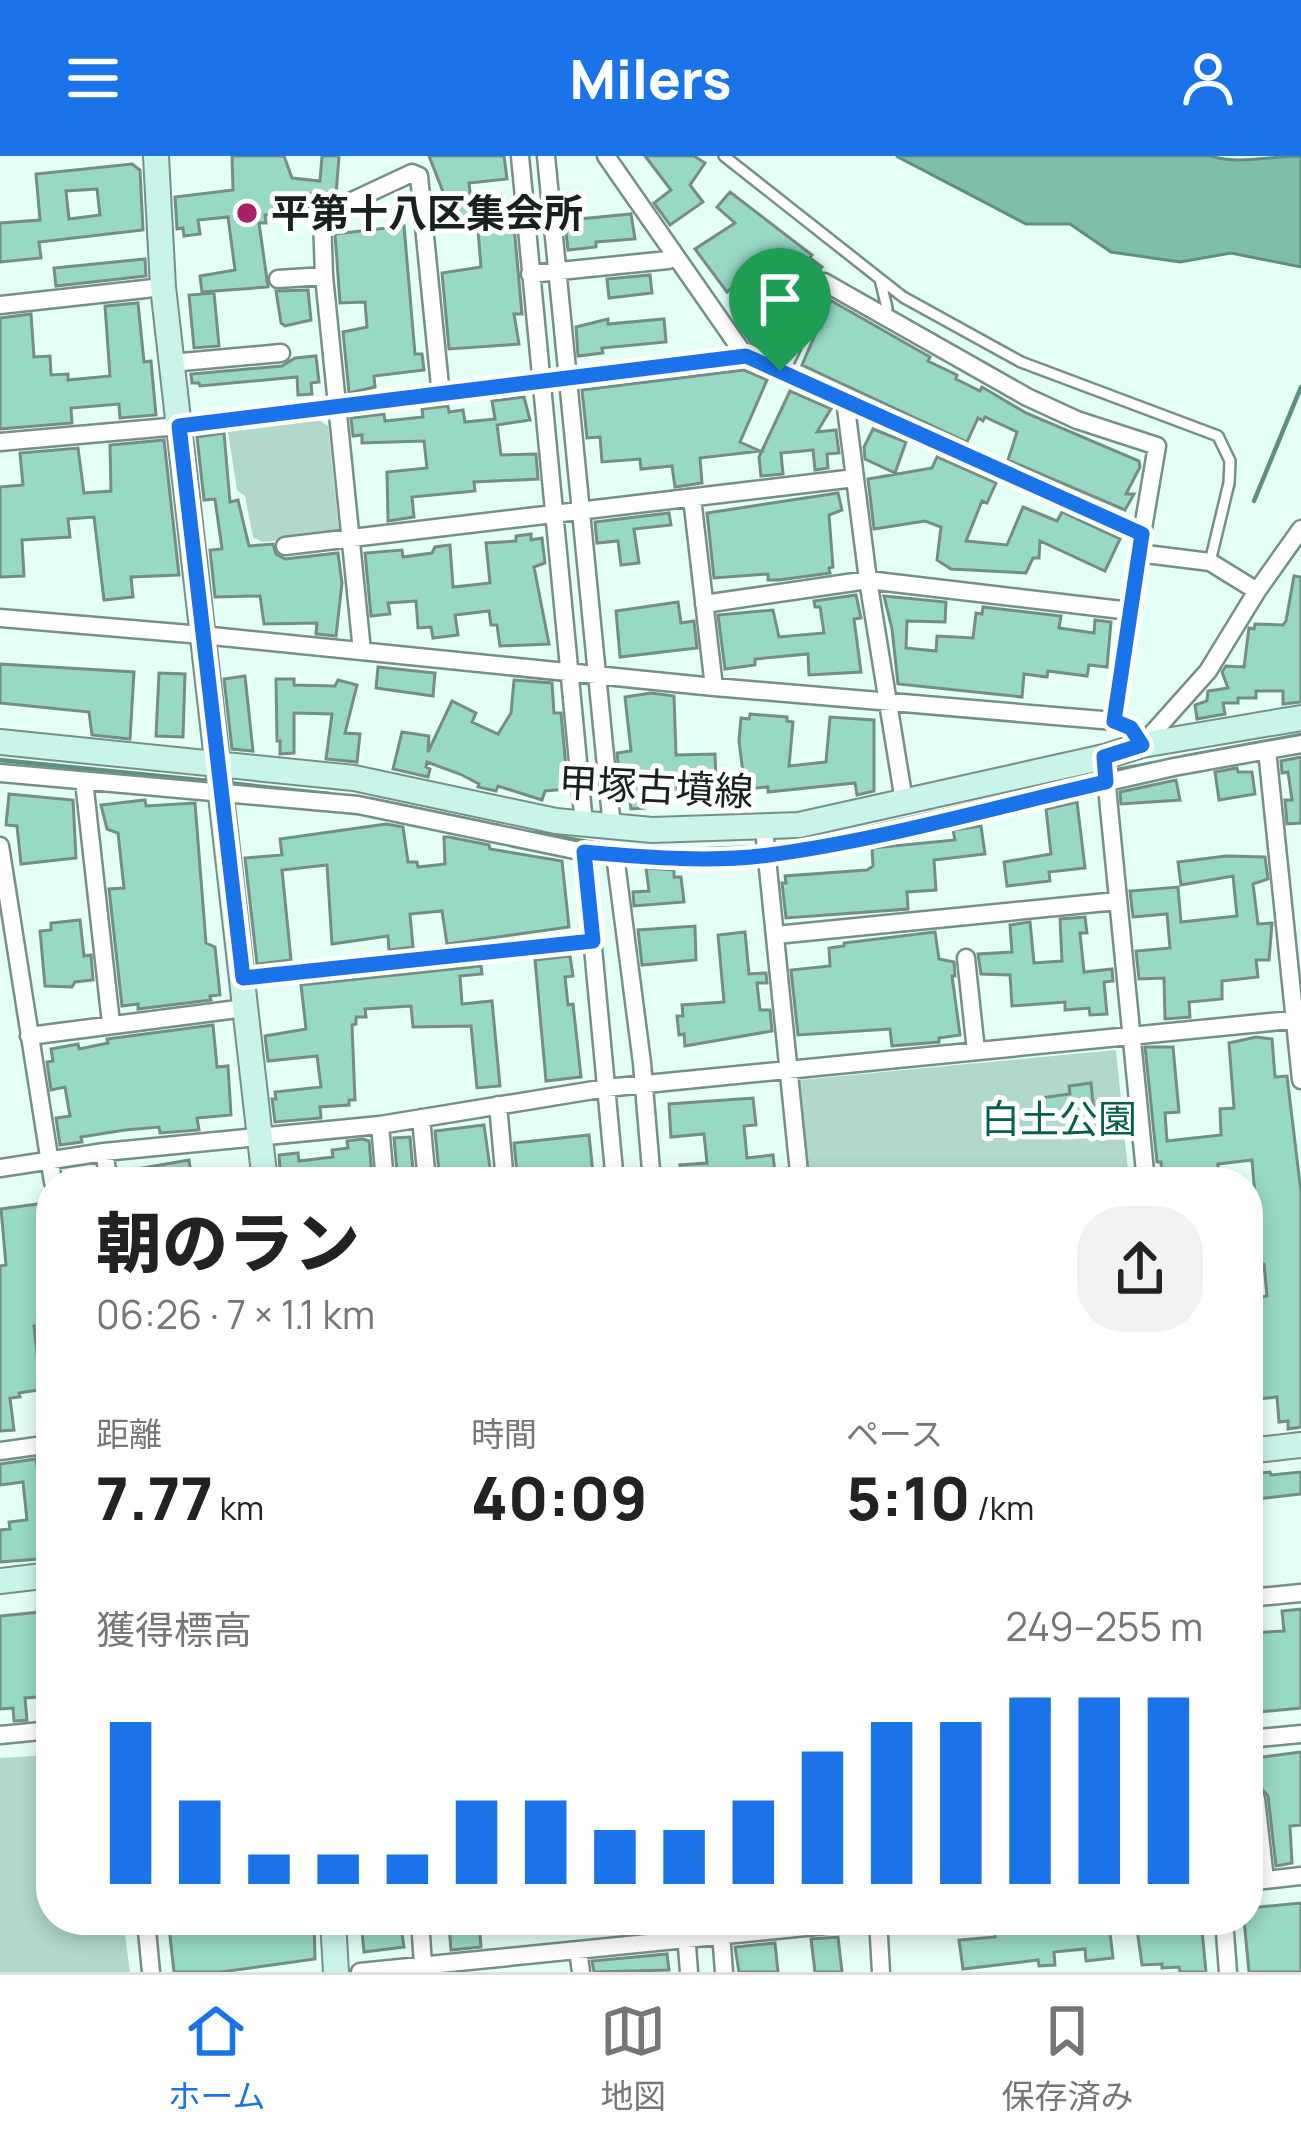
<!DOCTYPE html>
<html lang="ja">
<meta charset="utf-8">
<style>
body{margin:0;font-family:Manrope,"Noto Sans JP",sans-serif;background:#f2f2f2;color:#222;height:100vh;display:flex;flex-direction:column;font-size:45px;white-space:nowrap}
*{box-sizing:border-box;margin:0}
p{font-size:39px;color:#767676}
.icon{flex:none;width:66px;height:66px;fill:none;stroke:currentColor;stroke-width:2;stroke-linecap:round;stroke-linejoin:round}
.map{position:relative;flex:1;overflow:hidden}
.panel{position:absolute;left:36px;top:1011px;width:1227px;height:768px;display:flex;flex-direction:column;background:#fff;border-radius:48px;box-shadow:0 6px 18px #0003}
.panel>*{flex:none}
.pin{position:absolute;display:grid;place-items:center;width:102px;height:102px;color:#fff;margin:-123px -51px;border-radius:50% 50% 50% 0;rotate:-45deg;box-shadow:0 0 12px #0007}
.pin .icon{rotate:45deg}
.round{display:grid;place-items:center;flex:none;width:126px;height:126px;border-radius:48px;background:#f2f2f2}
.summary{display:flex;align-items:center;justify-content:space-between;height:204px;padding:0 60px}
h1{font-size:66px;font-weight:800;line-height:90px}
.figures{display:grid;grid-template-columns:repeat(3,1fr);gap:18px;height:204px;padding:12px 60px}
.figures div{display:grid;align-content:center}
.figures b{font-size:60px;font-weight:800}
.figures small{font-size:33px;font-weight:400}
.figures p{font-size:33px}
.chart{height:336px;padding:24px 60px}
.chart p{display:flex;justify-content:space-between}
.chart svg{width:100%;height:216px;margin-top:12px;stroke:#1a73e8;stroke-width:6}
header{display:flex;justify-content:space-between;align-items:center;height:156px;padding:0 60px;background:#1a73e8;color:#fff;font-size:54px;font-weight:800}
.dock{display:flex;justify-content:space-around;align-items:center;height:168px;border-top:3px solid #e0e0e0;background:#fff;font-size:33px;color:#767676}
.dock a{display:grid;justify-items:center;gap:6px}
.dock .active{color:#1a73e8}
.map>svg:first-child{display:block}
.green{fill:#b0d8cb}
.water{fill:#7ebeab;stroke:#5f8f81;stroke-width:3}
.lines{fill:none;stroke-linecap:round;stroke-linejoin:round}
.stream{stroke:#5f8f81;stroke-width:4.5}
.building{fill:#98d9c5;stroke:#758d85;stroke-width:3;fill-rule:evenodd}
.lane-casing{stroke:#768f87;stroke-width:14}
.street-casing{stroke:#768f87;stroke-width:21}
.secondary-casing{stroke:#768f87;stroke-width:28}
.lane{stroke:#fff;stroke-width:9}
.street{stroke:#fff;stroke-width:16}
.secondary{stroke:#c9f4ea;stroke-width:24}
.route-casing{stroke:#fff;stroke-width:24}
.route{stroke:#1a73e8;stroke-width:15}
.poi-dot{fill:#a72169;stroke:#fff;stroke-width:4.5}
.labels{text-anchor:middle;stroke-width:10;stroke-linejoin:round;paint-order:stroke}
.poi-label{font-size:39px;font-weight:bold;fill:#17211e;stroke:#fff;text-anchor:start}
.street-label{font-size:39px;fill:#17211e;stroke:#fff}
.park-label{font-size:39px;fill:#065f4d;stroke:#fff}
</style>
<header><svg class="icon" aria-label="menu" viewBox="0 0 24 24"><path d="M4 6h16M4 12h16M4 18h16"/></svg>Milers<svg class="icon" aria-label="person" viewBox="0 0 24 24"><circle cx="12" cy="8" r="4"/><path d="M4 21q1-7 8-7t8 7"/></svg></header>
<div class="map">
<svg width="1301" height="1816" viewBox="0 0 1301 1816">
<rect width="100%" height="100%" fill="#e4fff6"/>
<path class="green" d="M318,263L328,270L339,375L335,379L262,386L253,381L245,340L237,334L228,276L232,272Z
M1116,894L1129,1026H809L799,924Z
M51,1599V1764H123L130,1816H0V1602Z"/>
<path class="water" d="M896,0H1211C1238,9 1270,0 1301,0V111L1231,97L1180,106L1111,96L1070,68H1026Z"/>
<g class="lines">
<path class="stream" d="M1254,345L1301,231
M1183,601L1301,579
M0,604L209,625
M1112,615L1154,607
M227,627L329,638
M370,643L499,670
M955,652L1101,618
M534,677L612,690"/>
</g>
<path class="building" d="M232,0H284L292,22L320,25L322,0H339L336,39L310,38L311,52L265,59L266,67H259L268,131L202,136L200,120L235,114L228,61L198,64L200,78L184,80L183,72L177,73L175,41L233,34Z
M429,0H504L507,23L469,27L474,71L437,75L434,42L445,41Z
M645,0H694L705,7L690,29L703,46L670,69L654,47L671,34Z
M132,8L140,14L143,74L39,86L41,102L0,106V67L40,64L36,18ZM97,33L100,59L69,63L66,35Z
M730,36L812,99L810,102L822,111L813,120L771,198L754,191L736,164L780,132L756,112L727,136L695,93L735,67L717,51Z
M631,58L635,83L596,86V91L568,94L565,67L569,64Z
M513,59L522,158H514L519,188L449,193L442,117L481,111L477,62Z
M404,70L415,198H422L424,214L374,220L375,231L349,237L343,176L367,171L365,146L340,147L335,78Z
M145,103L146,120L56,130L54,112Z
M650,119L652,137L609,142L607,123Z
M308,134L311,164L285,170L281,167L276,135Z
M214,137L219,190L194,192L189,139Z
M830,144L930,201L928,205L957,219L956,223L980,235L982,231L1026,257L1139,305L1140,311L1126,338H1134L1125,354L1008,304L1017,276L985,261L983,265L978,262L967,286L802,209Z
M138,147L144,206L151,205L156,259L120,262L119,248L71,252L72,267L0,273V162L31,158L34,201L50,200L51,219L68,218V224L110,220L105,150Z
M608,163V168L664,163L666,186L602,192L603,197L578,200L576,171Z
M316,200L319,226L311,227L312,238L298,239L297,221L200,230L199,227H192L191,218L282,210L295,202Z
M744,214L767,224L740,286L760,295L700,302L702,327L675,331L672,310L641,313L640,303L602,306L600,281L587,282L582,234Z
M790,235L831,253L817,276L836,274L839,297L827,298L828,312L815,314L813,294L781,297L783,318L761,320L759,301Z
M524,241L530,264L497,269L501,299L536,298L538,323L474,326L475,335L412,341L414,361L388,365L387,316L427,312L424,285L362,287V279L353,280L351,262L384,258L385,265L423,261L422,253L448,250L449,256L463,254L465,266L495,263L492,245Z
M873,273L906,286L895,317L865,303L864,291Z
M224,277L230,346L238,344L249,390L273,388L276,398L285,403L338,397L342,427L336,480L316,478L317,467L264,468L260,440L215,441L210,394L222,393L215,343L204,344L197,281Z
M164,284L179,419L131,421L133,441L104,444L94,361L68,363L70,381L22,384L24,420L0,421V331L23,329L20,297L78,292L84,337L111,335L110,289Z
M937,301L996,327L987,347L982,345L966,385L1007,389L1023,351L1057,365L1062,356L1120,383L1105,415L1040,385L1039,402H1033L1026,417L951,413L937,404L941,371L925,365L874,373L868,323L932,312Z
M838,337L842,354L829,359L833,411L829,412L830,417L779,424H768V418L714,422L707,357Z
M669,357L671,369L634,373L639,407L621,409L618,385L597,387L595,366Z
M531,378V384L542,382L545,407L534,411L549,488L500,490L497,469H491L489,455L455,459L458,479L433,482L431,471L418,472L416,445L388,447L390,458L371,460L365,397L402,394L403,401L432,397L435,391L450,389L453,431L490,427L486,387L516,385V380Z
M1294,420L1301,421V546L1283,548V535H1256V542H1238V547H1223L1225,558L1197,563L1195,549L1207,545L1208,535L1228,532L1222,516L1226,510L1244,511L1249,472L1254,473L1255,468L1283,469L1286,465Z
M856,439L861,462L854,463L861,516L809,519L808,498L755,503V509L725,513L718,459L773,454L779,481L824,477L820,451H815L814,445Z
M884,440L946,446L945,466L907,465L906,492L936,495L937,480L973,482L976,457L982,458L983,451L1061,460L1059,472L1094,477L1095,464L1111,466L1107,511L1089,509L1087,520L1048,515L1047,521L1024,518L1022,541L898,528L892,473Z
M678,446L681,467L694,465L697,492L620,501L616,455Z
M0,508L134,516L130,583L92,579L89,556L0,547Z
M378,511L435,517L433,540L376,532Z
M159,517L185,518L183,581L156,580Z
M245,520L253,595L232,593L224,523Z
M276,523H294V529L335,530L338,524L357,529L345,577L360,578L357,606L326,603L332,558L294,557V597L280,598V585H277Z
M514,524L552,527L554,557H561L568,633L545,635L542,644L498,630L496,635L478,631L479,628L460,618L427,606L426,611L430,613L428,621L393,613L402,576L429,580L428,596L452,545L476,557L472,566L498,578L511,557Z
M651,537L674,540L676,599L715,598L716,624L677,628L678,638L643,640L644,652L631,653L630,645L622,646L617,597L631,595L625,541Z
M750,558L787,561V565L793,566L789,610L826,606L830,561L874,564V635L857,639L855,627L768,636V631L745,633L739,585L741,562L749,563Z
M1301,601V667L1287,668L1285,644H1292L1288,616L1282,617L1281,605Z
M1237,612L1238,616H1252L1255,638L1219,644L1215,616Z
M1176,624L1180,644L1121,648L1120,636Z
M9,638L73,644L76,702L21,708L17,670L6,669Z
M145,644L146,650L195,647L206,787L215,791L220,839L210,840L211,844L138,853V848L122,850L109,733L124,732L118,677L107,673L101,649Z
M1077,646L1085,712L1049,716L1050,725L1007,730L1004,706L1051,698L1046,653Z
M386,668L403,671L408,706H417L418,711L445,708L444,681H449L489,689L490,693L562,705L569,771L447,788L442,755L410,758L413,791L389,794L388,780L332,788L327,709L282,714L291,804L257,808L245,702L282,699L280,683Z
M981,670L985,698L934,704L936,734L907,736L908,753L786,762L782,727H786L785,720L867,714L873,710L872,692L955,684L953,674Z
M1226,700L1265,701L1268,723L1253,728L1258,768L1272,767L1269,804H1256L1258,821L1222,825V843L1189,846L1190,861L1165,863L1164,822L1139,823L1136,795L1170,792L1167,758L1133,761L1130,735L1178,731L1181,766L1237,760L1233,720L1181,729L1178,706Z
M646,712L674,714V721H681L684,746L634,750L633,736L649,735Z
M1085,761L1087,777H1080L1084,816L1112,813L1113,825L1104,826L1107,858L1090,859L1089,852L1065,854V846L1012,850L1010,819L981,818L978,798L1012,796L1010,769L1030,766L1034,807L1062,805L1060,763Z
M80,764L84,800L91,799L93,824L75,826L72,831L45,830L40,775L51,774V767Z
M695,770L696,804L642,809L638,774Z
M745,776L749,818L766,817L767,827H757L760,854H770L772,875L685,890L684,878L679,879L677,860H683L682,849L724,846L718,779Z
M935,776L939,803L954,806L955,820H952L960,879L939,882V886L892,890L890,873L798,879L791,814L830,810L829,792L844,790V787Z
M570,800L573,820L565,821L568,849L573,848L581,921L546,925L535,804Z
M481,810L482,818L460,820L462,848L492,845L500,930L477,932L471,870L413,871L411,850L365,853L366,861H356V868L352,869L355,944H349V949L320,951L321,962L275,966L272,943H276L275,936L321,931L317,900L268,905L265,880L306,873L301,829Z
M213,869L217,911L228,910L231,959L197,962L199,974L160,977L159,971L125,974L81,981L82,986L60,989L56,962L70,960L65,931L51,934L47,906L53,905L51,893L78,888L79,893L108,887L107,883Z
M1256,881L1272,883L1275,921L1287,920L1301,1036V1271L1288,1273V1265L1279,1266L1277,1241L1248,1244V1143L1267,1140L1264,1108L1248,1106V1079L1258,1077L1252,1004L1218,1008L1219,1026H1162L1161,1006H1157L1145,891H1173L1179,956L1165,957L1167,985L1221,979L1220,953L1234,952L1229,887Z
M1091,927L1094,956L1042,962L1040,942L1070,938L1069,930Z
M753,942L756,969L744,970L747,1002L773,999L776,1026H681L680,1009L707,1007L704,978L671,981L669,948Z
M484,969L492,1026H440L435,975Z
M589,979L593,1017L518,1025L514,987Z
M410,981L414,1026H398L394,982Z
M363,983L369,985L372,1019L328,1026H281L279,999L298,997L299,1005L333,1001L332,994L348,992L347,985Z
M189,1004L192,1026H122L120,1016Z
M45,1047L49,1087L38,1089L48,1168L34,1170L38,1205L51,1203V1232L19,1237L20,1241L10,1242L14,1274L0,1275V1110L6,1109L1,1053Z
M36,1303L46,1369L51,1370V1402L0,1406V1374L10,1373L9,1366L27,1364L23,1326L0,1329V1308Z
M1270,1316L1271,1319L1301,1316V1338L1248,1344V1318Z
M1301,1453V1552L1248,1557V1477L1284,1475L1282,1455Z
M51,1455V1540L25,1542L27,1564L14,1565L13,1552L0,1553V1460Z
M1301,1596V1669L1290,1670L1292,1707L1276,1710L1268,1640L1260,1631L1248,1633V1603Z
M1301,1747V1816H1249L1244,1764H1248V1752Z
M228,1764H314L315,1803L221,1816H174L169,1771Z
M994,1764H1201L1206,1816H1180L1179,1811L1162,1812V1808L1142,1809L1137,1773L1110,1777L1113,1802L1086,1805L1085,1793L1054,1796L1055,1809L1039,1810L1038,1804L963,1813L959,1784L995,1781Z
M479,1767L481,1791L451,1794L449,1770Z
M401,1771L404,1791L364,1796L362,1776Z
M838,1781L842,1816H815L811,1783Z
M775,1787L778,1816H739L735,1791Z
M667,1798L669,1814L594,1816L592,1805Z"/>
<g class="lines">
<defs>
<path id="lane" d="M724,0L903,141L1021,206L1218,280L1230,305L1229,327L1210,406
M880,123L887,152L884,159"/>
<path id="street" d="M520,0L584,668
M546,0L612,671
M606,0L746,201L1142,378L1114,565
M530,118L668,104L675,100
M278,123L324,120
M0,149L163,131
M171,207L281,197
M780,216L824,126L1027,241L1077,264L1157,290L1142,378
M845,244L868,424L904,645
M0,286L179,270L746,201
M692,342L714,531
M285,390L855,322
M1138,397L1210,406L1257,435
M704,448L868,424L1130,455
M0,462L202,479L714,531L1114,565L1131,572L1142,589L1208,515L1257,435L1301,373
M362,495L324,120L322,59L412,17L419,20L441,240
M1267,594L1301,924
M1104,601L1146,1026
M0,617L358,649L584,696L691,702L767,699L847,685L1174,611L1301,588
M84,625L111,867
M764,673L800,1026
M0,690L53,1026
M584,696L615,1026
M615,699L642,907L652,1026
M776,779L1117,745
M966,802L976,895
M243,822L593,785
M29,880L245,852
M498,949L505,1026
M421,962L427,1026
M380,969L385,1026
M104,996L109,1026
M0,1012L104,996L380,969L606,932L1301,863
M0,1295L51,1288
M1248,1442L1301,1437
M0,1579L51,1574
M1248,1583L1301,1578
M1256,1643L1265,1724
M1248,1726L1301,1720
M146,1764L151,1816
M420,1764L423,1809
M685,1764L689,1816
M720,1764L724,1816
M878,1764L881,1816
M1224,1764L1228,1816
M578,1794L581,1816
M360,1816L875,1764"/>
<path id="secondary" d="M156,0L163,131L265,1026
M0,586L354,622L556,665L652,674L799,669L1104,601L1142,589L1301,562
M1248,1295L1301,1289
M0,1425L51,1419
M333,1764L336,1816"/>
</defs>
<use href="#lane" class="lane-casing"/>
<use href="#street" class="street-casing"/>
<use href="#secondary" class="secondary-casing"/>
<use href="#lane" class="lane"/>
<use href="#street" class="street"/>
<use href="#secondary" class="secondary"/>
</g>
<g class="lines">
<defs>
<path id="route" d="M746,200L1142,378L1114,565L1131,572L1142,589L1104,601L1106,626C995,651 882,684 769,699C709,707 644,701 584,696L593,785L243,822L179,270Z"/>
</defs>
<use href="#route" class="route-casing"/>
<use href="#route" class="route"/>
</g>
<circle class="poi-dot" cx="247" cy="57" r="12"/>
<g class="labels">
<g class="poi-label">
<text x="271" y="71">平第十八区集会所</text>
</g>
<g class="street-label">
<text transform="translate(656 631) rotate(3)" y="14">甲塚古墳線</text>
</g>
<g class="park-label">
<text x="1059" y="977">白土公園</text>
</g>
</g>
</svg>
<div class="pin" style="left:780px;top:215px;background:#1e9e55"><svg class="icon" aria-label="arrive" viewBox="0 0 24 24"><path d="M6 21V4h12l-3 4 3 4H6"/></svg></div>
<section class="panel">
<div class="summary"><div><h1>朝のラン</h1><p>06:26 · 7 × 1.1 km</p></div><a class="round"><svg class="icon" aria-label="share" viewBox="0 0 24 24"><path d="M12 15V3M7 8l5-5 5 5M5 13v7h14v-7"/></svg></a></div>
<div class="figures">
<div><p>距離</p><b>7.77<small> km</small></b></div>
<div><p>時間</p><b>40:09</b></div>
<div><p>ペース</p><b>5:10<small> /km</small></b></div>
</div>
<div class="chart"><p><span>獲得標高</span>249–255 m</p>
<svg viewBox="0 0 160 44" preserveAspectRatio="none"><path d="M5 44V11M15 44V27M25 44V38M35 44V38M45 44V38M55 44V27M65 44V27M75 44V33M85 44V33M95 44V27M105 44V17M115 44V11M125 44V11M135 44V6M145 44V6M155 44V6"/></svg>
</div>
</section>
</div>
<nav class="dock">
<a class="active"><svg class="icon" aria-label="home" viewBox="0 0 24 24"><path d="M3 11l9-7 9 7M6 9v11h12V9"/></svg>ホーム</a>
<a><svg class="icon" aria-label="map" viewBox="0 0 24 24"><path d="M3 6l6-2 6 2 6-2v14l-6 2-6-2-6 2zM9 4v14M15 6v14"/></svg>地図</a>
<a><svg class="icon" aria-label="saved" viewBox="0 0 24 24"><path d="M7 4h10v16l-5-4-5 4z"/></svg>保存済み</a>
</nav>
